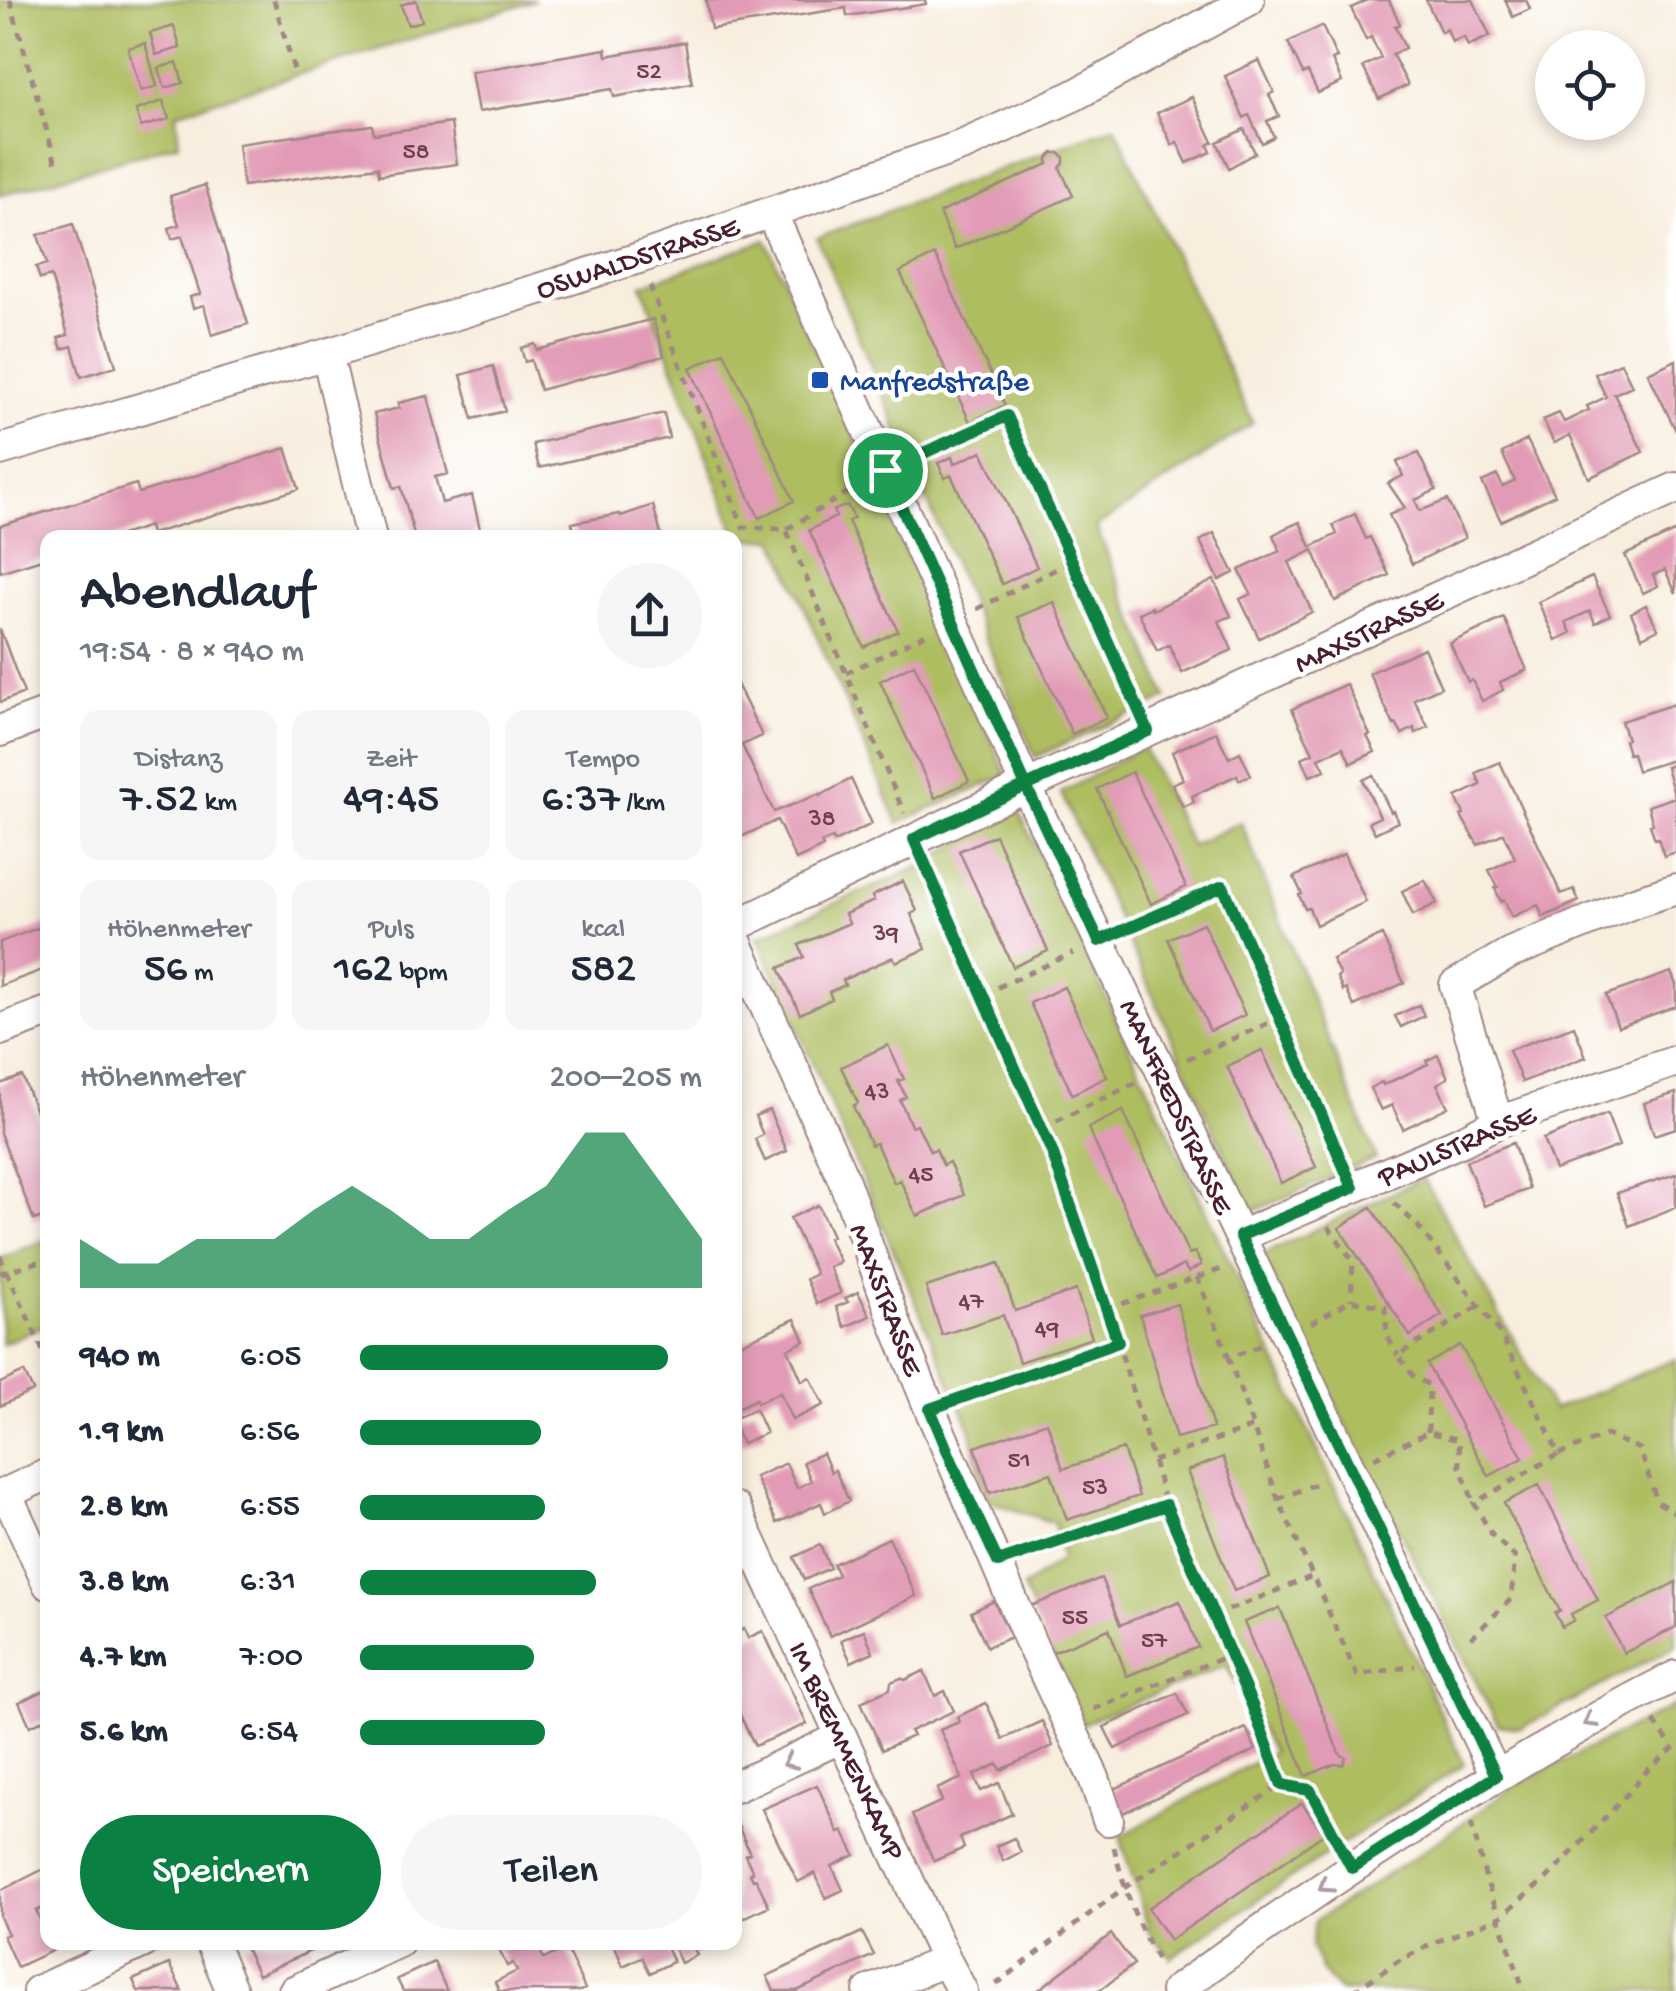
<!DOCTYPE html>
<html lang="de">
<meta charset="utf-8">
<style>
body{margin:0;font-family:"Gochi Hand",sans-serif;background:#f6f6f7;color:#1f2937;height:100vh;display:flex;flex-direction:column;font-size:38px;white-space:nowrap}
*{box-sizing:border-box;margin:0}
p{font-size:32px;color:#747a83}
.icon{flex:none;width:55px;height:55px;fill:none;stroke:currentColor;stroke-width:2;stroke-linecap:round;stroke-linejoin:round}
.map{position:relative;flex:1;overflow:hidden}
.side{position:absolute;left:40px;top:530px;width:702px;height:1420px;display:flex;flex-direction:column;background:#fff;border-radius:20px;box-shadow:0 5px 15px #0003}
.side>*{flex:none}
.buttons{position:absolute;left:1535px;top:30px;display:grid;gap:20px}
.buttons a{display:grid;place-items:center;width:110px;height:110px;border-radius:50%;background:#fff;box-shadow:0 5px 15px #0003;font-size:50px}
.pin{position:absolute;display:grid;place-items:center;width:85px;height:85px;color:#fff;margin:-42px;border:5px solid #fff;border-radius:50%;box-shadow:0 2px 10px #0007}
.round{display:grid;place-items:center;flex:none;width:105px;height:105px;border-radius:52px;background:#f6f6f7}
.head{display:flex;align-items:center;justify-content:space-between;height:170px;padding:0 40px}
h1{font-size:55px;font-weight:600;line-height:75px}
.figures{display:grid;grid-template-columns:repeat(3,1fr);gap:15px;height:170px;padding:10px 40px}
.figures div{display:grid;align-content:center;border-radius:20px;background:#f6f6f7;text-align:center}
.figures b{font-size:42px;font-weight:600}
.figures small{font-size:28px;font-weight:400}
.figures p{font-size:28px}
.chart{height:280px;padding:20px 40px}
.chart p{display:flex;justify-content:space-between}
.chart svg{width:100%;height:180px;margin-top:10px;fill:#0b8043;opacity:.7}
.primary-button{display:flex;gap:20px;margin-top:auto;padding:20px 40px}
.primary-button a{flex:1;height:115px;border-radius:60px;background:#0b8043;color:#fff;font-size:40px;font-weight:600;line-height:115px;text-align:center}
.primary-button a+a{background:#f6f6f7;color:#1f2937}
ul{padding:0 40px;list-style:none;font-size:32px}
li{display:grid;grid-template-columns:160px 120px 1fr;align-items:center;height:75px}
li i{height:25px;border-radius:12px;background:#0b8043}
.map>svg:first-child{display:block}
.green{fill:#adbd60;stroke:#7c6e46;stroke-width:2.5}
.building{fill:#e29bb6}
.lines{fill:none;stroke-linecap:round;stroke-linejoin:round}
.minor-casing{stroke:#a18684;stroke-width:34}
.path{stroke:#a18684;stroke-width:5;stroke-dasharray:8 8;stroke-linecap:butt}
.minor{stroke:#fff;stroke-width:30}
.oneway{stroke:#ae9aa0}
.route-casing{stroke:#fff;stroke-width:20}
.route{stroke:#0b8043;stroke-width:12}
.transit-dot{fill:#1a4fb4;stroke:#fff;stroke-width:4}
.labels{text-anchor:middle;stroke-width:9;stroke-linejoin:round;paint-order:stroke}
.number-label{font-size:25px;fill:#703e4e}
.street-label{font-size:30px;fill:#4a1f2b;stroke:#fff}
.transit-label{font-size:30px;fill:#164399;stroke:#fff;text-anchor:start}
</style>
<div class="map">
<svg width="1676" height="1991" viewBox="0 0 1676 1991">
<rect width="100%" height="100%" fill="#fff"/>
<filter id="ink" filterUnits="userSpaceOnUse"><feTurbulence type="fractalNoise" baseFrequency=".01" numOctaves="2"/><feDisplacementMap in="SourceGraphic" scale="20" xChannelSelector="R" yChannelSelector="G"/><feConvolveMatrix kernelMatrix="1 2 1 2 8 2 1 2 1" color-interpolation-filters="sRGB"/></filter>
<filter id="wash" filterUnits="userSpaceOnUse"><feTurbulence type="fractalNoise" baseFrequency=".0048" numOctaves="4" result="noise"/><feDisplacementMap in="SourceGraphic" scale="40" xChannelSelector="R" yChannelSelector="G"/><feGaussianBlur stdDeviation="2.25" result="paint"/><feColorMatrix in="noise" values="0 0 0 0 0 0 0 0 0 0 0 0 0 0 0 0 0 1.4 0 .05"/><feComposite in="paint" operator="in"/></filter>
<g filter="url(#wash)">
<rect width="100%" height="100%" fill="#f8eede"/>
<path class="green" d="M0,0H535L176,113L179,143L0,195Z
M1115,126L1253,423L1096,527L1167,698L1035,757L817,238Z
M766,240L1007,775L898,823L775,539H738L642,285Z
M1143,747L1191,846L1241,822L1376,1158L1251,1212L1061,793Z
M1018,809L1464,1764L1171,1957L1150,1933L1120,1837L1272,1752L1226,1665L1082,1724L1023,1588L1062,1559L1054,1523L986,1500L970,1428L758,937L915,869Z
M1423,1178L1553,1410L1676,1359V1646L1521,1728L1498,1725L1260,1256Z
M47,1239V1324L2,1344L0,1259Z
M1676,1705V1991H1340L1323,1973L1311,1946L1315,1921L1418,1855L1514,1786Z"/>
<g id="blocks">
<path class="building" d="M416,0L422,21L408,25L401,5Z
M706,0H925L926,4L847,16L846,8L711,29Z
M1368,0H1389L1400,24L1395,26L1405,48L1392,54L1408,85L1379,99L1363,67L1381,58L1371,37L1366,40L1351,8Z
M1426,0H1473L1490,36L1468,46L1464,37L1452,42L1447,29L1441,32Z
M1505,0H1526L1530,9L1513,17Z
M174,26L180,48L156,55L150,33Z
M1322,26L1337,58L1332,60L1342,82L1318,93L1308,72L1303,74L1288,42Z
M685,42L692,83L614,97L612,89L478,112L471,72L606,49L607,56Z
M145,43L157,86L141,91L128,48Z
M1259,60L1274,92L1269,95L1279,116L1267,121L1274,137L1262,143L1249,115L1244,118L1225,76Z
M177,62L183,83L165,88L159,68Z
M1192,97L1213,142L1208,145L1211,152L1187,163L1177,142L1172,145L1157,113Z
M163,101L169,119L141,127L136,110Z
M451,123L457,164L379,175L378,167L243,186L238,144L372,125L374,134Z
M1244,129L1255,153L1229,168L1217,142Z
M1053,153H1059L1064,157V163L1060,168L1073,196L955,249L939,213L1048,164V158Z
M205,185L248,324L212,335L204,305L193,308L190,297L200,294L182,236L172,239L169,228L179,225L170,196Z
M73,224L116,366L81,377L72,346L62,349L58,338L68,335L51,276L40,279L36,267L47,264L38,235Z
M935,255L1005,405L970,422L900,272Z
M653,319L664,356L540,390L531,360L525,362L521,348L535,344L537,350Z
M724,352L794,501L759,518L690,368Z
M1676,360V431L1648,373Z
M1621,363L1632,386L1614,394L1643,452L1589,478L1570,435L1554,443L1543,420L1559,413L1564,422L1589,410L1587,406L1606,397L1595,374Z
M493,366L505,411L473,419L461,375Z
M428,396L448,474L435,477L442,503L472,495L480,529L473,531L475,538H415L401,486L394,488L374,414L399,408L398,403Z
M664,413L669,438L539,468L533,444Z
M1527,440L1555,495L1501,521L1482,482L1497,475L1503,487L1515,481L1502,453Z
M286,448L299,489L151,534L149,526L112,538H48V557L0,572V526L136,484L139,493Z
M982,451L1037,567L1002,584L951,475L945,478L938,463L952,457L954,464Z
M1418,453L1436,490L1415,500L1420,511L1447,500L1465,538L1412,564L1389,515L1405,508L1388,483L1403,476L1397,462Z
M653,505L662,538H576L572,523L620,514L621,516Z
M847,505L854,518L848,521L898,631L864,647L809,530L836,517L833,511Z
M1355,514L1366,539L1370,537L1389,575L1335,601L1313,550L1300,557L1289,562L1312,612L1259,638L1240,599L1251,594L1239,570L1280,551L1273,535L1286,528L1300,522L1311,547L1337,534L1333,525Z
M1676,531V593L1665,570L1653,575L1658,586L1643,593L1625,555Z
M1214,533L1234,573L1219,580L1200,541Z
M1592,577L1610,615L1595,623L1590,611L1566,622L1571,633L1556,640L1538,602Z
M1214,580L1231,616L1219,621L1232,650L1182,673L1169,645L1157,651L1139,613L1152,607L1153,610Z
M1054,602L1107,718L1072,734L1018,617Z
M1646,605L1658,629L1642,637L1631,613Z
M1504,618L1527,670L1500,682L1503,690L1482,701L1472,680L1468,682L1450,643Z
M0,629L24,693L1,702L0,699Z
M1424,648L1441,687L1414,699L1428,727L1416,733L1414,728L1402,734L1396,724L1394,725L1369,673Z
M914,664L969,781L935,798L880,681Z
M735,680L762,736L742,745L774,812L820,794V796L851,779L872,824L834,842L833,838L821,843L823,847L796,860L777,820L735,840Z
M1346,684L1370,735L1367,736L1375,752L1351,763L1343,747L1319,758L1325,770L1310,776L1302,758L1313,753L1292,709Z
M1674,704L1676,712V759L1637,771L1632,753L1628,754L1624,740L1627,739L1621,721Z
M1216,732L1229,758L1240,752L1251,775L1239,780L1237,775L1192,796L1194,802L1183,807L1172,784L1183,779L1172,752Z
M1500,762L1561,894L1574,889L1579,901L1543,917L1538,905L1512,917L1504,900L1501,902L1495,888L1498,887L1489,870L1515,858L1504,833L1478,845L1461,816L1464,814L1456,797L1481,785L1476,773Z
M1676,764V852L1664,856L1658,838L1655,839L1650,825L1653,824L1648,806L1675,797L1666,767Z
M1132,772L1186,887L1151,904L1097,789Z
M1373,775L1391,812L1393,811L1398,822L1375,833L1369,822L1380,817L1363,780Z
M995,835L1048,951L1013,967L959,851Z
M1344,854L1366,902L1316,925L1309,908L1305,909L1299,895L1302,894L1294,877Z
M1425,880L1437,903L1413,915L1402,891Z
M903,881L917,911L911,914L926,949L896,962L893,957L843,980L845,985L829,992L832,999L800,1014L779,968L804,957L799,945L849,923L845,914L874,901L872,896Z
M1203,923L1245,1015L1210,1031L1168,939Z
M48,924V968L0,986V942Z
M1382,935L1404,983L1354,1006L1346,989L1343,991L1337,977L1340,975L1332,959Z
M1671,972L1676,985V1006L1618,1027L1606,995Z
M1064,987L1107,1077L1072,1094L1030,1003Z
M1419,1005L1424,1016L1401,1027L1395,1016Z
M1574,1026L1586,1057L1522,1082L1509,1050Z
M888,1045L904,1079L898,1081L906,1097L900,1100L911,1126L917,1124L930,1151L936,1149L943,1165L949,1162L964,1195L917,1216L900,1180L894,1183L876,1143L871,1145L853,1106L858,1103L841,1067Z
M1262,1050L1316,1167L1281,1183L1227,1066Z
M1438,1055L1448,1078L1437,1084L1448,1107L1403,1129L1392,1105L1381,1110L1370,1088L1382,1082L1383,1085L1405,1075L1428,1064L1426,1061Z
M22,1076L48,1142V1215L34,1220L0,1133V1084Z
M1676,1093V1128L1654,1135L1644,1103Z
M769,1110L787,1151L765,1161L755,1139L763,1135L755,1116Z
M1123,1111L1189,1255L1195,1252L1201,1265L1188,1272L1184,1265L1157,1278L1088,1128Z
M1607,1114L1619,1146L1555,1170L1543,1139Z
M1513,1143L1529,1189L1484,1206L1466,1161Z
M1676,1174V1207L1629,1226L1617,1193Z
M818,1205L832,1236L828,1238L840,1262L829,1267L841,1293L817,1304L806,1279L816,1274L790,1218Z
M1371,1207L1442,1315L1410,1336L1339,1228Z
M999,1263L1015,1311L1076,1290L1092,1338L1019,1362L1003,1315L942,1335L926,1287Z
M858,1292L870,1316L845,1327L836,1307L848,1302L845,1298Z
M1177,1304L1213,1428L1176,1438L1140,1315Z
M795,1319L805,1341L788,1349L802,1381L810,1377L824,1405L792,1420L780,1392L757,1403L756,1399L735,1409V1346Z
M1460,1345L1523,1458L1489,1476L1427,1364Z
M24,1372L33,1391L0,1406V1383Z
M755,1409L766,1433L742,1444L735,1428V1418Z
M1047,1422L1063,1469L1123,1449L1139,1496L1067,1520L1051,1473L990,1493L975,1447Z
M823,1453L831,1472L835,1470L849,1501L825,1513L821,1503L777,1523L755,1477L786,1463L797,1488L811,1481L803,1462Z
M1223,1457L1270,1577L1234,1591L1187,1471Z
M1539,1485L1598,1600L1571,1614L1574,1620L1562,1627L1555,1613L1560,1611L1504,1503Z
M889,1538L916,1596L830,1636L808,1589L838,1575L833,1564Z
M820,1545L830,1568L804,1580L794,1557Z
M1101,1578L1120,1625L1180,1601L1198,1647L1127,1676L1109,1629L1050,1653L1031,1606Z
M1676,1582V1627L1624,1653L1606,1618Z
M994,1601L1011,1637L987,1647L971,1612Z
M1280,1608L1339,1753L1346,1758L1343,1765L1335,1764L1306,1776L1244,1622Z
M744,1629L748,1638L763,1631L807,1724L755,1746L740,1715L735,1717V1633Z
M864,1630L873,1652L851,1662L841,1640Z
M924,1671L935,1696L945,1691L954,1711L910,1731L913,1736L882,1750L861,1702L890,1689L891,1682L901,1678L905,1680Z
M48,1689V1718L30,1726L19,1702Z
M1177,1693L1188,1715L1115,1749L1104,1727Z
M986,1703L1003,1739L1042,1721L1053,1746L1001,1770L998,1764L974,1775L981,1791L999,1783L1012,1814L960,1838L964,1848L934,1861L912,1815L942,1801L937,1789L962,1778L940,1730L959,1722L957,1717Z
M1246,1728L1256,1750L1123,1813L1112,1790Z
M817,1785L839,1833L843,1831L855,1855L832,1866L843,1890L826,1898L815,1873L798,1882L762,1809Z
M1302,1803L1324,1834L1170,1940L1148,1908Z
M735,1819L750,1853L745,1855L753,1872L750,1874L753,1880L756,1879L769,1906L741,1919L738,1913L735,1914Z
M1014,1838L1021,1852L1003,1861L996,1846Z
M48,1867V1906L36,1911L48,1936V1942H50L54,1950L17,1967L3,1936L8,1934L0,1917V1891Z
M862,1932L874,1955L797,1991H774L767,1976Z
M1111,1934L1134,1964L1099,1991H1037Z
M252,1942H310L313,1950L258,1975L244,1946Z
M495,1942H544L546,1947L540,1951L544,1959L566,1948L585,1989L580,1991H499L495,1982L517,1971L513,1963L507,1966Z
M613,1942H664L673,1962L650,1973L642,1957L623,1966Z
M671,1942H691L697,1955L681,1963Z
M434,1962L447,1991H403L397,1979Z
M169,1964L182,1991H138L133,1980Z"/>
</g>
</g>
<g filter="url(#ink)">
<use href="#blocks" fill-opacity="0" stroke="#a18684" stroke-width="2.5"/>
<g class="lines">
<defs>
<path id="minor" d="M771,212L1026,786L1496,1776
M327,354L371,538
M0,450L327,354L639,258L964,145L1073,96L1249,0
M0,731L48,713
M735,926L1026,786L1676,488
M735,939L843,1178L896,1325L930,1409L1033,1648L1094,1778L1108,1820
M0,1030L48,1012
M1498,1122L1455,985L1510,953L1635,902L1676,889
M1240,1236L1464,1140L1498,1122L1676,1061
M6,1493L48,1584
M0,1496L48,1474
M735,1508L946,1961L962,1991
M735,1787L842,1737
M211,1942L232,1991
M38,1991L144,1942
M294,1991L399,1942
M869,1991L946,1961
M1176,1991C1294,1905 1415,1823 1541,1750C1586,1724 1630,1698 1676,1676"/>
</defs>
<use href="#minor" class="minor-casing"/>
<path class="path" d="M10,0L57,167
M274,0L294,70
M650,286L743,527L786,529L904,813
M913,458L1007,416L1136,705
M787,529L863,483
M977,609L1072,561
M846,673L926,634
M926,864L1052,1152L1118,1342L1166,1505L1252,1705L1281,1785L1124,1888L990,1989
M1124,930L1223,886L1342,1162
M983,994L1073,953
M1187,1059L1280,1018
M1042,1128L1136,1083
M1394,1203L1418,1226L1500,1333L1559,1454L1474,1503L1492,1535L1515,1557L1511,1599L1466,1643
M1328,1226L1353,1261L1351,1300
M0,1256L48,1362
M0,1273L48,1259
M1197,1277L1229,1358
M1107,1309L1222,1269
M1311,1323L1351,1300L1385,1307L1387,1336L1398,1355
M1260,1346L1229,1358L1278,1499L1357,1675L1415,1666
M956,1400L1118,1342
M1428,1432L1429,1385L1413,1376L1398,1355L1479,1306
M1559,1454L1606,1435L1640,1449L1657,1502L1676,1513
M1374,1458L1428,1432L1459,1440L1460,1467L1474,1503
M1153,1461L1253,1427
M1278,1499L1323,1481
M1022,1553L1166,1505
M1214,1616L1313,1576
M1094,1709L1230,1655
M1654,1721L1672,1747
M1281,1785L1311,1790L1340,1845
M1471,1823L1486,1879L1524,1991
M1114,1847C1124,1890 1138,1928 1161,1966
M1354,1991L1400,1960L1438,1941L1499,1918L1547,1878L1609,1814L1647,1771L1676,1746"/>
<use href="#minor" class="minor"/>
</g>
<defs><path id="oneway-chevron" d="M-2-3.5L2.5 0L-2 3.5" fill="none" stroke-width="1.6" stroke-linecap="round" stroke-linejoin="round" transform="scale(2.5)"/></defs>
<g class="oneway">
<use href="#oneway-chevron" transform="translate(1590 1721) rotate(150)"/>
<use href="#oneway-chevron" transform="translate(789 1762) rotate(155)"/>
<use href="#oneway-chevron" transform="translate(1325 1886) rotate(147)"/>
</g>
</g>
<g class="lines" filter="url(#ink)">
<defs>
<path id="route" d="M885,470L1026,786L914,839L1052,1152L1118,1342L930,1409L958,1476L998,1562L1166,1505L1252,1705L1282,1785L1310,1790L1352,1868L1496,1776L1240,1236L1353,1188L1223,886L1099,941L1026,786L1148,731L1007,416L885,470"/>
</defs>
<use href="#route" class="route-casing"/>
<use href="#route" class="route"/>
</g>
<rect class="transit-dot" x="810" y="370" width="20" height="20" rx="5"/>
<g class="labels">
<g class="number-label">
<text x="649" y="78">52</text>
<text x="416" y="158">58</text>
<text x="822" y="825">38</text>
<text x="886" y="940">39</text>
<text x="877" y="1098">43</text>
<text x="921" y="1181">45</text>
<text x="971" y="1308">47</text>
<text x="1047" y="1335">49</text>
<text x="1019" y="1467">51</text>
<text x="1095" y="1494">53</text>
<text x="1075" y="1624">55</text>
<text x="1154" y="1647">57</text>
</g>
<g class="street-label">
<text transform="translate(637 256) rotate(-18)" y="10">OSWALDSTRASSE</text>
<text transform="translate(1368 630) rotate(-25)" y="10">MAXSTRASSE</text>
<text transform="translate(1178 1106) rotate(65)" y="10">MANFREDSTRASSE</text>
<text transform="translate(1456 1144) rotate(-23)" y="10">PAULSTRASSE</text>
<text transform="translate(888 1299) rotate(69)" y="10">MAXSTRASSE</text>
<text transform="translate(848 1750) rotate(65)" y="10">IM BREMMENKAMP</text>
</g>
<g class="transit-label">
<text x="840" y="390">Manfredstraße</text>
</g>
</g>
</svg>
<div class="buttons">
<a><svg class="icon" aria-label="locate" viewBox="0 0 24 24"><circle cx="12" cy="12" r="6"/><path d="M12 2v4M12 18v4M2 12h4M18 12h4"/></svg></a>
</div>
<div class="pin" style="left:885px;top:470px;background:#1e9e55"><svg class="icon" aria-label="arrive" viewBox="0 0 24 24"><path d="M6 21V4h12l-3 4 3 4H6"/></svg></div>
<section class="side">
<div class="head"><div><h1>Abendlauf</h1><p>19:54 · 8 × 940 m</p></div><a class="round"><svg class="icon" aria-label="share" viewBox="0 0 24 24"><path d="M12 15V3M7 8l5-5 5 5M5 13v7h14v-7"/></svg></a></div>
<div class="figures">
<div><p>Distanz</p><b>7.52<small> km</small></b></div>
<div><p>Zeit</p><b>49:45</b></div>
<div><p>Tempo</p><b>6:37<small> /km</small></b></div>
</div>
<div class="figures">
<div><p>Höhenmeter</p><b>56<small> m</small></b></div>
<div><p>Puls</p><b>162<small> bpm</small></b></div>
<div><p>kcal</p><b>582</b></div>
</div>
<div class="chart"><p><span>Höhenmeter</span>200–205 m</p>
<svg viewBox="0 0 160 44" preserveAspectRatio="none"><path d="M0 44V32L10 38L20 38L30 32L40 32L50 32L60 25L70 19L80 25L90 32L100 32L110 25L120 19L130 6L140 6L150 19L160 32V44z"/></svg>
</div>
<ul>
<li><b>940 m</b>6:05<i style="width:90%"></i></li>
<li><b>1.9 km</b>6:56<i style="width:53%"></i></li>
<li><b>2.8 km</b>6:55<i style="width:54%"></i></li>
<li><b>3.8 km</b>6:31<i style="width:69%"></i></li>
<li><b>4.7 km</b>7:00<i style="width:51%"></i></li>
<li><b>5.6 km</b>6:54<i style="width:54%"></i></li>
</ul>
<div class="primary-button"><a>Speichern</a><a>Teilen</a></div>
</section>
</div>
